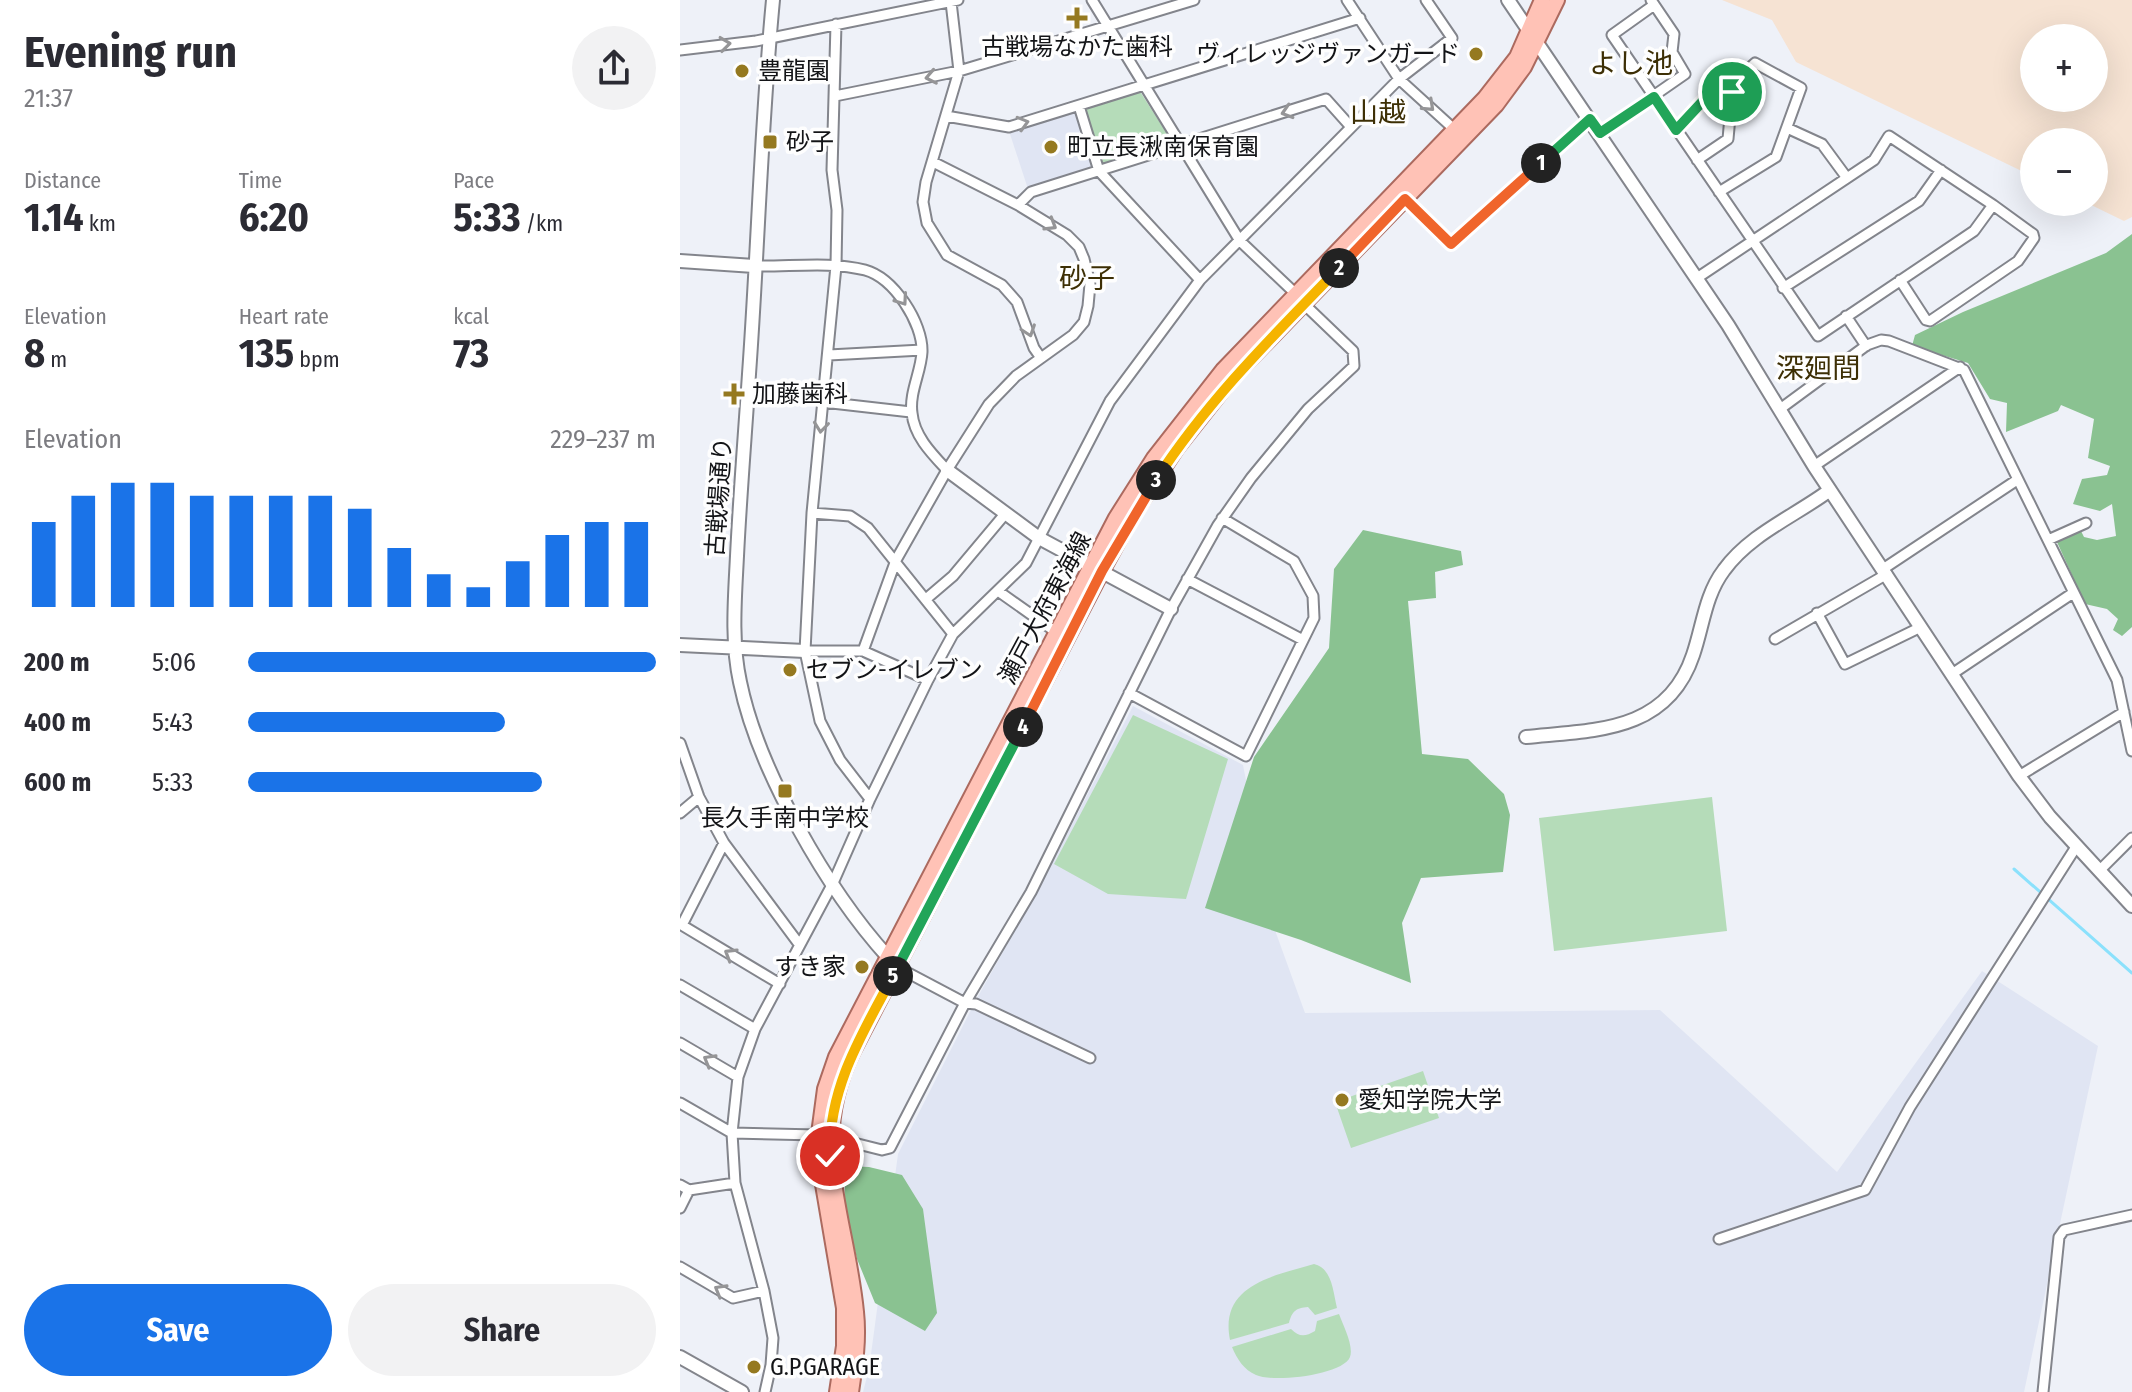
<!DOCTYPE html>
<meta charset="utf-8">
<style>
body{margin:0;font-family:"Fira Sans Condensed","Noto Sans JP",sans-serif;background:#f2f2f3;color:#2b2b33;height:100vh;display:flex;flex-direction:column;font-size:30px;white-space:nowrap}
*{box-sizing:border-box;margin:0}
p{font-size:26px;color:#7c7c81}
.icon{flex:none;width:44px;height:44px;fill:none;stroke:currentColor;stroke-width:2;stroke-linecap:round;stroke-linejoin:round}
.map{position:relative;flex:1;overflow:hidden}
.details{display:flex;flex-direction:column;background:#fff;width:680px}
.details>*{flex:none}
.controls{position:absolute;left:1340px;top:24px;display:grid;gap:16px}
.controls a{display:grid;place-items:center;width:88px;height:88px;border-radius:50%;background:#fff;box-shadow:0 8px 32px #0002;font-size:40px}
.pin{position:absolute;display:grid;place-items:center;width:68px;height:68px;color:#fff;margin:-34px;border:4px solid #fff;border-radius:50%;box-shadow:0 2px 8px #0007}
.km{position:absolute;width:40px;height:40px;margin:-20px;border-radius:50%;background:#222;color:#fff;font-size:22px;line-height:40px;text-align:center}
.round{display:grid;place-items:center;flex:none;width:84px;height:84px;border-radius:42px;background:#f2f2f3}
.summary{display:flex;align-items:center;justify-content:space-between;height:136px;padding:0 24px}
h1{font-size:44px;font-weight:700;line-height:60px}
.figures{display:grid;grid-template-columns:repeat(3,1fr);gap:12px;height:136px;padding:8px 24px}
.figures div{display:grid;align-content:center}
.figures b{font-size:40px;font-weight:700}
.figures small{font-size:22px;font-weight:400}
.figures p{font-size:22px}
.chart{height:224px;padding:16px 24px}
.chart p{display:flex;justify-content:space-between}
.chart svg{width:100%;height:144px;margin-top:8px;stroke:#1a73e8;stroke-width:6}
.primary-button{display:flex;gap:16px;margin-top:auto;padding:16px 24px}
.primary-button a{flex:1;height:92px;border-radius:48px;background:#1a73e8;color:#fff;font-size:32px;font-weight:700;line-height:92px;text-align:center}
.primary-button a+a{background:#f2f2f3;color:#2b2b33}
ul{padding:0 24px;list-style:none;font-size:26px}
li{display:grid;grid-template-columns:128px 96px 1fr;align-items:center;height:60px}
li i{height:20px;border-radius:10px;background:#1a73e8}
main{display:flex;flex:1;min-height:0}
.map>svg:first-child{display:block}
.commercial{fill:#f6e3d3;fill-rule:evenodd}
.built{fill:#e0e5f3}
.green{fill:#b5dcb9}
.forest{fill:#8ac291}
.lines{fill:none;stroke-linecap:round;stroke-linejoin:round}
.stream{stroke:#8be1fc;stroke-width:3}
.minor-casing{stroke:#83858c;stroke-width:13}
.tertiary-casing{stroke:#83858c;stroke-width:16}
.primary-casing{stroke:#ac6a5f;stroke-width:18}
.minor{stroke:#fff;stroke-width:9}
.tertiary{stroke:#fff;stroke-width:12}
.primary{stroke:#ffc2b6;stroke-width:14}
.oneway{stroke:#959597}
.split-1-casing{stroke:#fff;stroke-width:16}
.split-2-casing{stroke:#fff;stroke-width:16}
.split-3-casing{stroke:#fff;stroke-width:16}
.split-4-casing{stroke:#fff;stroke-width:16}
.split-5-casing{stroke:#fff;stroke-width:16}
.split-6-casing{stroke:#fff;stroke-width:16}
.split-1{stroke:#22a559;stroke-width:10}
.split-2{stroke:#f0652b;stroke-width:10}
.split-3{stroke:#f5b400;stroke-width:10}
.split-4{stroke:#f0652b;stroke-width:10}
.split-5{stroke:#22a559;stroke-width:10}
.split-6{stroke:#f5b400;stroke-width:10}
.poi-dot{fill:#957920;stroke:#fefefe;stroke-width:3}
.labels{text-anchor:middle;stroke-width:7;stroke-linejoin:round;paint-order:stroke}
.poi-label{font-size:24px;fill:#131417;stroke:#fefefe;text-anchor:start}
.street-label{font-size:24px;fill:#131417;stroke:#fefefe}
.quarter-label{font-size:28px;fill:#3d2f05;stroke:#fefefe}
</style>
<main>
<section class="details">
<div class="summary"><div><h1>Evening run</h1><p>21:37</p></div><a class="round"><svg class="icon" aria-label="share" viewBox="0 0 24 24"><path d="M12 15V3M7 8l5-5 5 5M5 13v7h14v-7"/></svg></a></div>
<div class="figures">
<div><p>Distance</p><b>1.14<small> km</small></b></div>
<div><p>Time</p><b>6:20</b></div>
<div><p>Pace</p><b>5:33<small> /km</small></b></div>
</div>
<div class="figures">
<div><p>Elevation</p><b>8<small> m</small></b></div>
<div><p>Heart rate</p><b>135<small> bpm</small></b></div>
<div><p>kcal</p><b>73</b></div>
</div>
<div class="chart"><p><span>Elevation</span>229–237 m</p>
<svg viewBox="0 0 160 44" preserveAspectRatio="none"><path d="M5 44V18M15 44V10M25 44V6M35 44V6M45 44V10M55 44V10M65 44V10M75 44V10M85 44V14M95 44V26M105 44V34M115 44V38M125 44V30M135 44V22M145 44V18M155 44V18"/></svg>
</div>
<ul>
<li><b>200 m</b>5:06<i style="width:100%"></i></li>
<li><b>400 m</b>5:43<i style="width:63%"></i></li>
<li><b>600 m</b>5:33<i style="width:72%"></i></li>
</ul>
<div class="primary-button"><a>Save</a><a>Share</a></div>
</section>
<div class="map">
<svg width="1452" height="1392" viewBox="0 0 1452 1392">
<rect width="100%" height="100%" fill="#eef1f8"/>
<path class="commercial" d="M1042,0H1452V217L1444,221L1405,202H1414V142H1354V177L1116,62L1092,20ZM1354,38H1414V98H1354Z"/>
<path class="built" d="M392,112L396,114L412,163L410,169L348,189L329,131Z
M453,706L563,765L596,933L625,1013L980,1010L1157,1172L1302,971L1418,1046L1344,1392H183L189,1369L218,1154L296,1000L365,877Z"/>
<path class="green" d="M457,92L461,93L491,140L488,144L425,164L420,162L404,111L407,108Z
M453,715L548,759L506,899L428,894L374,864Z
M1032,797L1047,931L874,951L859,818Z
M743,1071L759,1118L671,1148L655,1102Z
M634,1264C652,1268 653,1291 657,1308L635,1315L628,1307C616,1308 612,1311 609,1323L550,1340C539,1285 593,1276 634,1264Z
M659,1314C663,1325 674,1346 670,1357C663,1375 593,1383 576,1375C564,1370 557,1359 552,1347L611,1329C619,1337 625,1337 635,1331L637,1321Z"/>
<path class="forest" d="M1452,234V627L1442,636L1433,630L1438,619L1427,609L1405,604L1377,542L1383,527L1397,523L1404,537L1417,540L1436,536L1432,504L1420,511L1393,504L1402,479L1427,475L1430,466L1408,458L1414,419L1381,405L1378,411L1326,432L1327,403L1310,399L1288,363L1232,346L1235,335L1283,312L1426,253Z
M683,530L781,551L783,565L755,572L756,598L728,601L742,754L788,759L824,794L830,815L823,872L741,878L722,923L731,983L621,940L525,908L574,757L649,648L654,569Z
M166,1166L189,1167L222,1175L243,1209L257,1313L245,1331L195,1303L177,1259L164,1204Z"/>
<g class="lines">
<path class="stream" d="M1334,869L1452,973"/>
<defs>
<path id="minor" d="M412,0L560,241L617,295
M667,0L719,79L775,130
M271,2L279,71L246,182L243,202L247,223L267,255L322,285L337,302L354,348L361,358
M974,5L932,35L1138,336L1294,231L1313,205L1209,136L1194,160L1017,278
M156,24L152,170L157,210L156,266L132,513L125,651L140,721L160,760L190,799
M0,50L76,41L278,0
M155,96L279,71L514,0
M399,106L419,171L520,280
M266,116L329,127L680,18
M1107,128L1142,144L1167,178
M996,130L1023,101L1050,114
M920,133L1005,74L992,52L994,34L971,0
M1017,160L1048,139L1053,83L1075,63L1121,88L1096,157L1039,192
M725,199L771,244L910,119
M338,205L351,192L646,99L671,127
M74,266C110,267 150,261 185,270C214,278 243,323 242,352C241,372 229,393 232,413C234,436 252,454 267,470
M1220,280L1246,320L1250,321L1338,261L1354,238L1353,234L1313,205
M1103,288L1239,201L1261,170
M1166,316L1186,346
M149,355L242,350
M143,402L231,412
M1100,409L1187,345L1201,340L1209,341L1284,370L1437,680L1452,751
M1134,466L1280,367
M132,513L170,516L188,528L273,634
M1368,540L1406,523
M1203,569L1337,480
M507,579L623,640
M318,591L376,632
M246,599L273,576L325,514
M1137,613L1165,664L1241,627
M1095,639L1207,574
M125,651H183L248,680
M183,651L216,560L267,470L309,404L336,376L393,335L404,322L408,306L410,284L404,259L399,247L387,235L338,205L253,162
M1272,674L1393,593
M449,693L566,756L634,618L633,596L614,561L542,518
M0,743L19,797L44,843L119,944
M1339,776L1444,712
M0,813L19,797
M1420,870L1452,838
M0,924L100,984
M2,925L44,843
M215,966L285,1003L296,1004L410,1058
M0,985L75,1029
M0,1043L58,1077
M0,1103L52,1133L137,1135
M150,1137L202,1150L210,1148L285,1003L351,892L491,609L538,525L571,478L628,409L674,366L673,351L624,304
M0,1185L9,1190L55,1183
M0,1208L9,1190
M1039,1239L1185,1190L1230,1107L1396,847
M0,1267L53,1298L84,1291
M85,1392L91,1365L93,1338L84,1291L55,1183L52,1133L58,1077L75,1029L153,883L190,799L248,680L273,634L346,563L430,401L520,280L719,79L772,38L746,0
M1363,1392L1379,1237L1384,1230L1452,1215"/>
<path id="tertiary" d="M93,0C81,125 78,250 69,374C65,435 60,495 57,556C55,597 51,641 60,682C78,770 148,891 208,957
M828,0L1048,325L1134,466L1339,776L1370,817L1452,906
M0,261L74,266
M267,470L359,538L491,609
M0,645L125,651
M846,737C914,730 987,733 1013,655C1023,626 1025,595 1044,570C1070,534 1115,516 1150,490
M0,1357L62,1392"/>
<path id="primary" d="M157,1392L164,1346V1308L137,1149L145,1089L156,1057L436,518L474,458L543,370L805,98L837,57L862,0
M171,1392C175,1365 179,1339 176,1312C167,1218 127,1143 173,1051L422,571L452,516L496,449L552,378L816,105L844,67L877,0"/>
</defs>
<use href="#minor" class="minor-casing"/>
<use href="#tertiary" class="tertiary-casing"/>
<use href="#primary" class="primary-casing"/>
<use href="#minor" class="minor"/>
<use href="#tertiary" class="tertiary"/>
<use href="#primary" class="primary"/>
</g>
<defs><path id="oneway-chevron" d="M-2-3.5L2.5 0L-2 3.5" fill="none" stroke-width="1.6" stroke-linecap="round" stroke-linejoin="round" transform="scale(2)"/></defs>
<g class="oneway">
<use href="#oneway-chevron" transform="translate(45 44) rotate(-7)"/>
<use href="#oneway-chevron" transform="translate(251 77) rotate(169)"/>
<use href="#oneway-chevron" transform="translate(749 106) rotate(43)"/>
<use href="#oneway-chevron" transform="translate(607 112) rotate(163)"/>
<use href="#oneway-chevron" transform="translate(343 123) rotate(-16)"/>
<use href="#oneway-chevron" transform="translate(371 225) rotate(31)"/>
<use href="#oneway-chevron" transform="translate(222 300) rotate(55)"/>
<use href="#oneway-chevron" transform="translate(349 331) rotate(71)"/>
<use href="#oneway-chevron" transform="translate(141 427) rotate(96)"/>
<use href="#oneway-chevron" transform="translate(50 954) rotate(-149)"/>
<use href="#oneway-chevron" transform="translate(29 1060) rotate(-150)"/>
<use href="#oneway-chevron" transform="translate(40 1290) rotate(-150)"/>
</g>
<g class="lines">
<defs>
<path id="split-1" d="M861,163L910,119L920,133L974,97L996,130L1023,101L1050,114L1052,92"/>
<path id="split-2" d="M659,268L725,199L771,244L861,163"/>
<path id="split-3" d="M476,480C528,400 593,336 659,268"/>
<path id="split-4" d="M343,727L422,571L476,480"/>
<path id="split-5" d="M213,976L343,727"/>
<path id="split-6" d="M150,1156C148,1088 182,1034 213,976"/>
</defs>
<use href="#split-1" class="split-1-casing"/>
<use href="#split-2" class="split-2-casing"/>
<use href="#split-3" class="split-3-casing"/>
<use href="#split-4" class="split-4-casing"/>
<use href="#split-5" class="split-5-casing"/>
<use href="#split-6" class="split-6-casing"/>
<use href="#split-1" class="split-1"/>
<use href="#split-2" class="split-2"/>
<use href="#split-3" class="split-3"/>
<use href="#split-4" class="split-4"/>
<use href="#split-5" class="split-5"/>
<use href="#split-6" class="split-6"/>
</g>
<g class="poi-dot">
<path d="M393 6h8v8h8v8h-8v8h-8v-8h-8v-8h8z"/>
<circle cx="796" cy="54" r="8"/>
<circle cx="62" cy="71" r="8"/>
<rect x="82" y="134" width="16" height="16" rx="4"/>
<circle cx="371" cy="147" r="8"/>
<path d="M50 382h8v8h8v8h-8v8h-8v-8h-8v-8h8z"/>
<circle cx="110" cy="670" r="8"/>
<rect x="97" y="783" width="16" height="16" rx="4"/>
<circle cx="182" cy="967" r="8"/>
<circle cx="662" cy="1100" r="8"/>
<circle cx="74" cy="1367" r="8"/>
</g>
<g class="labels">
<g class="poi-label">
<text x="397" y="55" text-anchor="middle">古戦場なかた歯科</text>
<text x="780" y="62" text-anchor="end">ヴィレッジヴァンガード</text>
<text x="78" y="79">豊龍園</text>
<text x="106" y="150">砂子</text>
<text x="387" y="155">町立長湫南保育園</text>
<text x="72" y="402">加藤歯科</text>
<text x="126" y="678">セブン-イレブン</text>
<text x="105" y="826" text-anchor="middle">長久手南中学校</text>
<text x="166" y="975" text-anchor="end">すき家</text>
<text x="678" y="1108">愛知学院大学</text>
<text x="90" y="1375">G.P.GARAGE</text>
</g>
<g class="street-label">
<text transform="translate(39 497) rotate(-86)" y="8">古戦場通り</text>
<text transform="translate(365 608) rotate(-62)" y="8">瀬戸大府東海線</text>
</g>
<g class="quarter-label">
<text x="951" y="73">よし池</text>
<text x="698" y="122">山越</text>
<text x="407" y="288">砂子</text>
<text x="1138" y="378">深廻間</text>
</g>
</g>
</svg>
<div class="controls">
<a>+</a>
<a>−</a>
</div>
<div class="pin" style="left:1052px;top:92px;background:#1e9e55"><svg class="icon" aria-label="arrive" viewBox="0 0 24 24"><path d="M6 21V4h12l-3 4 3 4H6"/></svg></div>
<div class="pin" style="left:150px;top:1156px;background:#d93025"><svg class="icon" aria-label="check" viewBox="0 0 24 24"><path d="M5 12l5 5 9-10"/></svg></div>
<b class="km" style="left:861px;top:163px">1</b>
<b class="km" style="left:659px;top:268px">2</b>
<b class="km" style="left:476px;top:480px">3</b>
<b class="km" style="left:343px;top:727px">4</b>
<b class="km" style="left:213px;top:976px">5</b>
</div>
</main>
